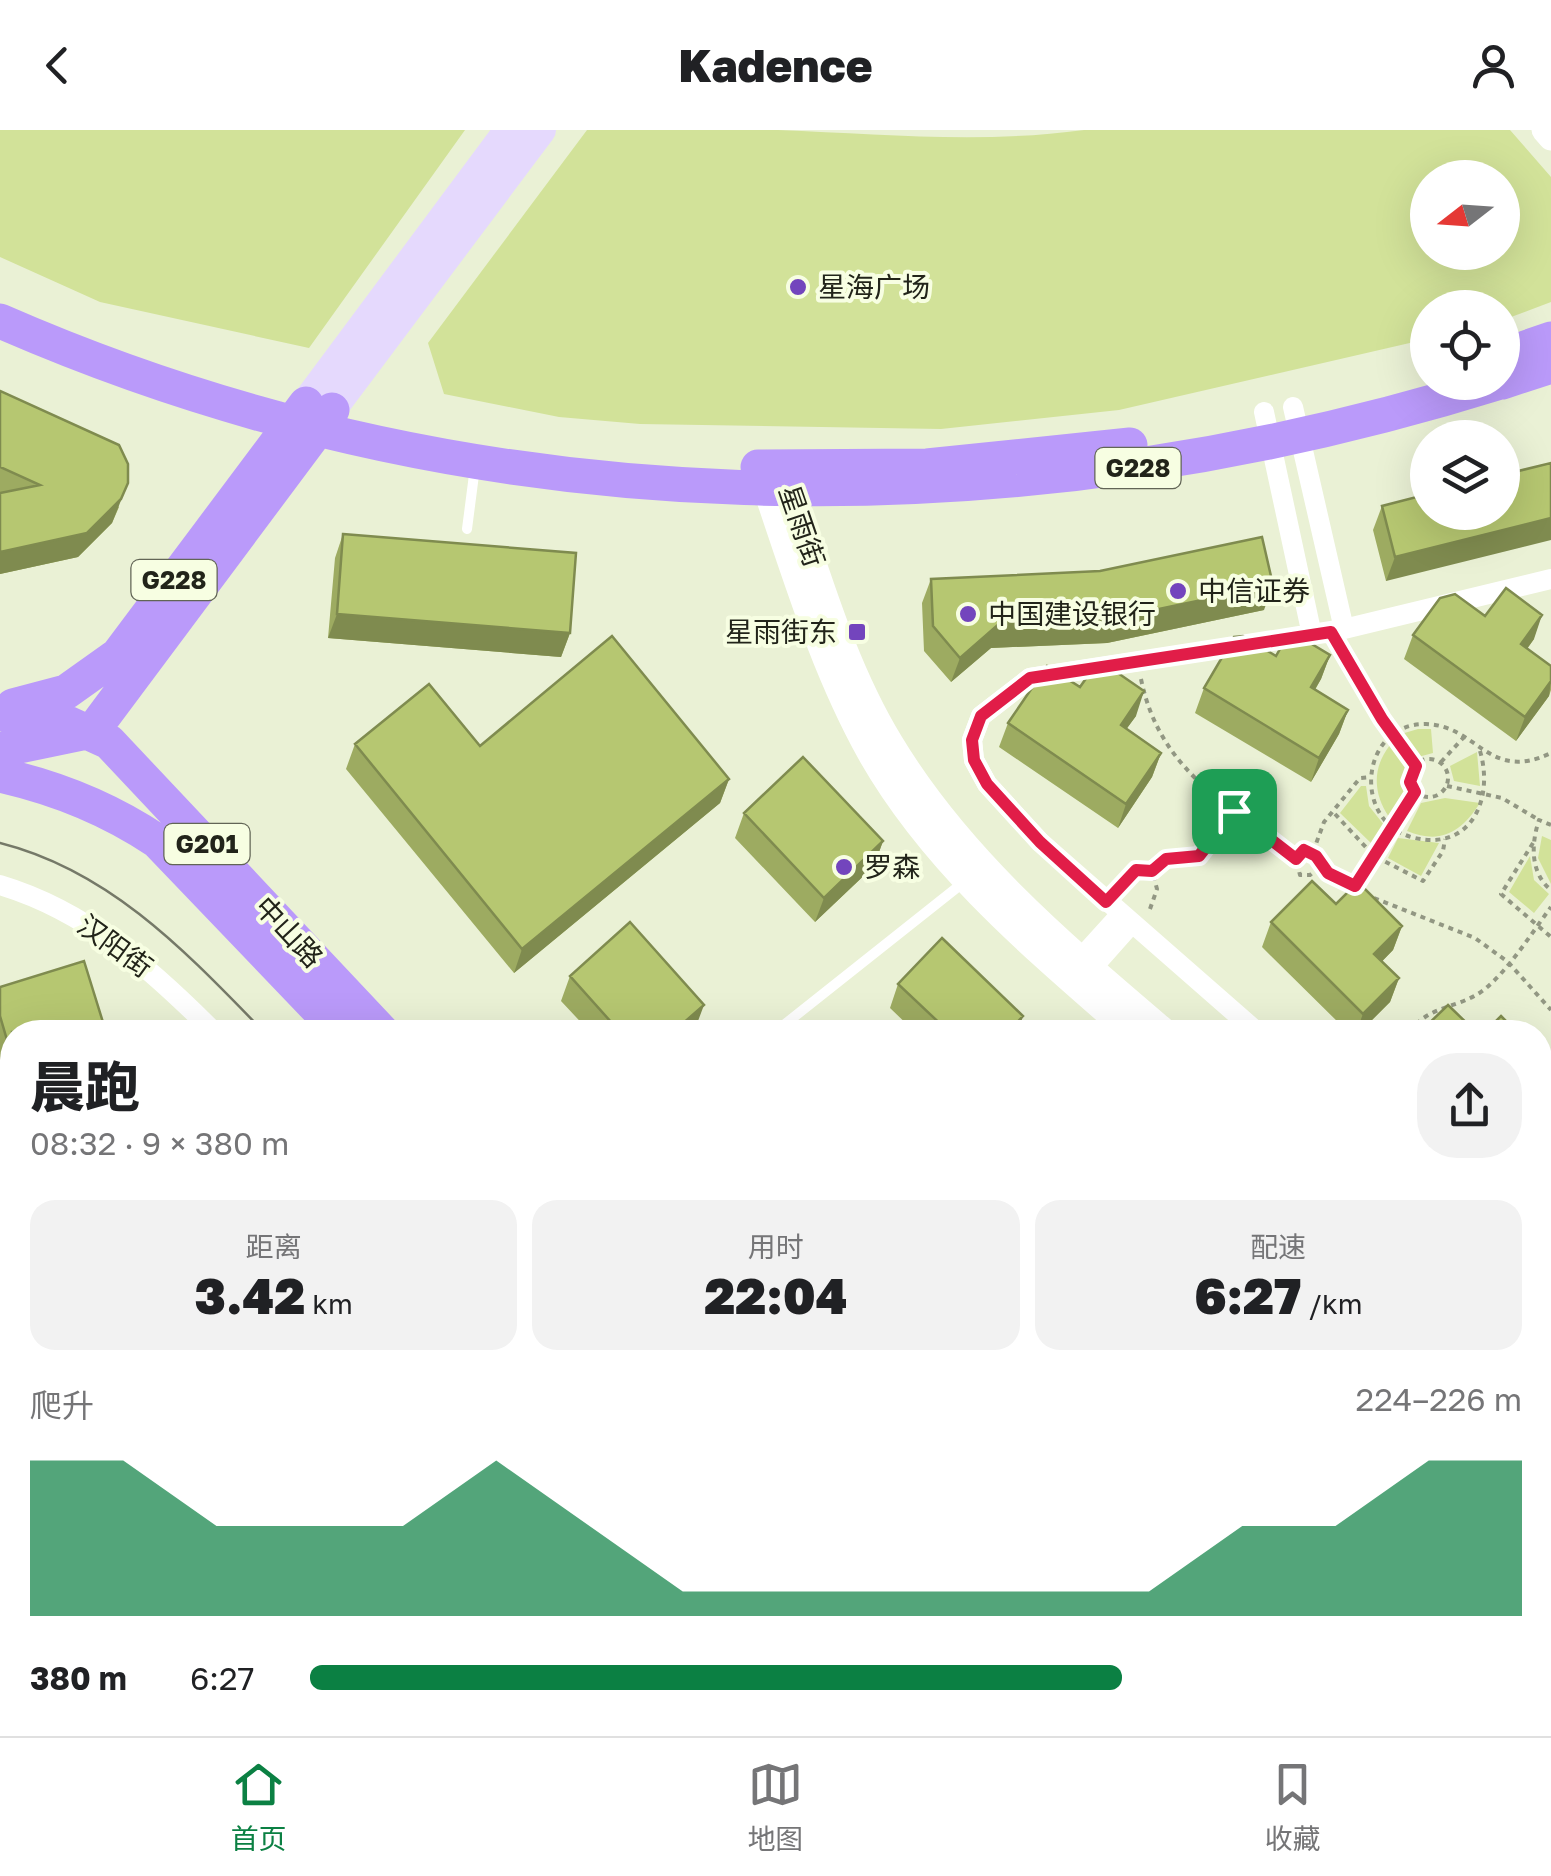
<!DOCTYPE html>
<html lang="zh">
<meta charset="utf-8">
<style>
body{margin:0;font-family:"Golos Text","Noto Sans SC",sans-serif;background:#f2f2f2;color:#202124;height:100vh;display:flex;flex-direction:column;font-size:38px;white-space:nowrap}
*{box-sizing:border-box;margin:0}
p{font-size:32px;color:#757577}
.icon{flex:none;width:55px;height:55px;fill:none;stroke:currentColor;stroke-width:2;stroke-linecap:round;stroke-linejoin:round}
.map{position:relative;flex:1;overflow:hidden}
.details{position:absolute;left:0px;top:890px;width:1552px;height:718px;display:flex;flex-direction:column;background:#fff;border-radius:40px 40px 0 0;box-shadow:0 10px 40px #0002}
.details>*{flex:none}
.needle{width:65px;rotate:253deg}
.fabs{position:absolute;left:1410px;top:30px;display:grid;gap:20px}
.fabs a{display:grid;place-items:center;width:110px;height:110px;border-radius:50%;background:#fff;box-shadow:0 10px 40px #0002;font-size:50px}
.pin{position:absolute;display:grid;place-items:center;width:85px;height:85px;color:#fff;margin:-42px;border-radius:20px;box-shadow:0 5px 15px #0006}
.round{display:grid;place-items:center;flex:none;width:105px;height:105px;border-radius:40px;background:#f2f2f2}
.head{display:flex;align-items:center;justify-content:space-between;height:170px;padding:0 30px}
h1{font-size:55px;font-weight:800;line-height:75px}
.stats{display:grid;grid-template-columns:repeat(3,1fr);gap:15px;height:170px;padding:10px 30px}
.stats div{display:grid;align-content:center;border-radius:25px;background:#f2f2f2;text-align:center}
.stats b{font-size:50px;font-weight:800}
.stats small{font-size:28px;font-weight:400}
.stats p{font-size:28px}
.chart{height:280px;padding:20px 30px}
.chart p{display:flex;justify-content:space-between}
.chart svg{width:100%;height:180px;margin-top:10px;fill:#0b8043;opacity:.7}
ul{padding:0 30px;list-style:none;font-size:32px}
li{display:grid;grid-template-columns:160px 120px 1fr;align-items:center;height:75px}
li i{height:25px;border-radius:12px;background:#0b8043}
header{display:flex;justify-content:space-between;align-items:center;height:130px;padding:0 30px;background:#fff;font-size:45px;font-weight:800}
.menu{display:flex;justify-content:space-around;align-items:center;height:140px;border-top:2px solid #e0e0e0;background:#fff;font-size:28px;color:#757577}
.menu a{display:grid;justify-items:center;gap:5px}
.menu .current{color:#0b8043}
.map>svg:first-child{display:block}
.green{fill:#d2e299;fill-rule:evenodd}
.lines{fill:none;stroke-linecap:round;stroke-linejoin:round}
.path{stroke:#929783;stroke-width:4;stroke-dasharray:5 5;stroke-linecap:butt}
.service{stroke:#fff;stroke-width:10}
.minor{stroke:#fff;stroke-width:20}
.tertiary{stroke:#fff;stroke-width:25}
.secondary{stroke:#e5d9fd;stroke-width:30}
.trunk{stroke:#ba9afa;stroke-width:35}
.tram{stroke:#757968;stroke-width:2.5}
.wall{fill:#9dab61}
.shaded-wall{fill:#7f8b4f}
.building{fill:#b6c771;stroke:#7f8b4f;stroke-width:2.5}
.route-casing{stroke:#fff;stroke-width:20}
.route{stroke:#e11d48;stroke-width:12}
.poi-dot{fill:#7345bd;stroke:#f7fee2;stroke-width:4}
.labels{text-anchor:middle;stroke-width:8;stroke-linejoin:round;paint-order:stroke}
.shield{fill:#f7fee2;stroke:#626556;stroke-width:2.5}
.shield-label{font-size:25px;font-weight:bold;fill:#22241a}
.poi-label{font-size:28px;fill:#22241a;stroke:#f7fee2;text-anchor:start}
.street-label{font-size:28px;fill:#22241a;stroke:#f7fee2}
</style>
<header><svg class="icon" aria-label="back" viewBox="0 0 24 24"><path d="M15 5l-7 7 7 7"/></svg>Kadence<svg class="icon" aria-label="person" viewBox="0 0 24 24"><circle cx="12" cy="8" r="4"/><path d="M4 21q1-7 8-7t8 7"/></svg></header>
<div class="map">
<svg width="1551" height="1606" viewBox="0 0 1551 1606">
<rect width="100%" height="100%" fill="#eaf1d5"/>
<path class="green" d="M0,0H465L309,218L100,172L0,127Z
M587,0C651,0 715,0 778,0C881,4 982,14 1084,0H1510L1551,47V172L1503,190L1502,178H1428L1427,209L1119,280L941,299L640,294L559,287L444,264L428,213ZM1428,48H1502V122H1428Z
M1418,599H1431L1433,623L1418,627L1401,604Z
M1390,615L1406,636L1402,652L1405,660L1389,687C1373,663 1372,638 1390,615Z
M1477,622L1480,656L1454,651L1450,636Z
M1361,656H1366L1369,676L1384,695L1372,714L1340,683Z
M1445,668L1480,673C1461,702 1441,715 1407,701L1421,673Z
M1542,706L1551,710V754L1538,728Z
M1398,708L1439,713L1421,746L1388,728Z
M1530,726L1534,750L1549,764L1534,783L1509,762Z"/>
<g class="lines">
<path class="path" d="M1343,522L1382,589L1416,636
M1141,549C1160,642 1228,673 1296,729
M1480,621C1494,668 1472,721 1415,708C1351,694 1359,593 1426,594C1479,596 1488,653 1551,623
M1410 648a19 19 0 1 1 38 0a19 19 0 1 1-38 0Z
M1441,632L1464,607
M1447,656L1502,668L1539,690
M1335,684L1374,726L1423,751L1443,721L1445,709
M1551,695L1539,690C1531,714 1530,743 1551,760
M1533,713L1501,764L1551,807
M1313,722L1324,692L1360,648L1371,647
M1319,737L1310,745H1300L1296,729L1304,720L1316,726L1328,743L1357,758
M1355,755L1415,662
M1119,756L1136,740L1152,741L1166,729L1199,726L1234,681
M1374,768L1475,808L1508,832L1551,880
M1150,779L1157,759L1152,741
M1410,902C1429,874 1460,879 1485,859C1510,838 1531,804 1551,777
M1540,1044L1551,1034"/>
<path class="service" d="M467,399L475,337
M775,902L964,752
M0,983L12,987
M0,1056L12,1108
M0,1225L12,1223
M207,1595L210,1606
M343,1595L346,1606
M1160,1595L1170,1606
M1326,1595L1334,1606
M792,1606L804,1595"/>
<path class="minor" d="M1293,277L1344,499
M1264,282L1312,505
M0,755C87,781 151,839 214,902
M1072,838L1121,784
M1084,847L1131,794
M1257,902L1040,712L987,654L974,630L972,610L981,586L1030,548L1344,499L1551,449
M1540,1205L1551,1223"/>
<path class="tertiary" d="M1544,0L1551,8
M776,345L766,361C796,449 824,542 870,624C933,735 1034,819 1129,902
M784,345C816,435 841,531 891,613C961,729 1064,815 1166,902
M1540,1329L1551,1347
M1540,1378L1551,1397"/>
<path class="secondary" d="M309,269L509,0
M335,275L541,0"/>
<path class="trunk" d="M0,191C478,400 1007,406 1500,252
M1502,226L1551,209
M1502,252L1551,236
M758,337L927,336L1130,315
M13,576L66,562L118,525L306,274
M0,584L63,591L109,612L382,902
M0,620L91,601L97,595L332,280
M0,645C58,658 108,678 157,711L340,902
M980,1595L990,1606
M1023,1595L1034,1606"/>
<path class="tram" d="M0,713C111,741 187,823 264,902
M893,1595L903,1606"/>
</g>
<path class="wall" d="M0,261L119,377L112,393L78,427L0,444Z
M1551,333L1386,451L1373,400L1382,376Z
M343,404L570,503L561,527L328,508L335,428Z
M931,449L1264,480L1107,513L991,518L951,552L924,521L922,473Z
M1485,486L1534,509L1527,519L1551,536V560L1549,566L1516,611L1404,529L1413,505Z
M1330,525L1321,549L1315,560L1348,580L1339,604L1311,652L1195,583L1204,558L1276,526Z
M1080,557L1136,586L1126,599L1161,623L1152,647L1118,698L999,617L1008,593Z
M355,614L480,616L729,649L720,673L514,843L346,639Z
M744,683L883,711L874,736L815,792L735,708Z
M1336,774L1402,796L1393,820L1382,831L1399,848L1390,872L1360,902H1348L1262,817L1271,792Z
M570,846L695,899L692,902H590L561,871Z
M898,854L1023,886L1017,902H915L890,878Z
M0,857L12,902V974L11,975L0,940Z
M1551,1036V1104L1540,1093V1047Z
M12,1281V1448L0,1391V1284Z
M45,1595H108L109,1600L107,1606H48Z
M143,1595H198L200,1606H146Z
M255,1595H320L323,1606H258Z
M361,1595H413L416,1606H364Z
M455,1595H632L634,1606H562L554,1597L544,1606H513L503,1596L457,1606Z
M648,1595H676L664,1606H658Z
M692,1595H739L727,1606H689Z
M1382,1595H1452L1460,1606H1390Z"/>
<path class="shaded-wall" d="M128,353L112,393L78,427L0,444V422Z
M1551,388V410L1386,451L1395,427Z
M1273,455L1264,480L1107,513L991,518L951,552L960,528L1000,493Z
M337,484L570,503L561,527L328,508Z
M1542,485L1534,509L1512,539L1521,514Z
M1330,525L1321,549L1302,581L1311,557Z
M1551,551L1549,566L1516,611L1525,587Z
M1144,561L1136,586L1112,619L1121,595Z
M1348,580L1339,604L1311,652L1319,628Z
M1161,623L1152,647L1118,698L1126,674Z
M729,649L720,673L514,843L522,819Z
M883,711L874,736L815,792L824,768Z
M1402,796L1393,820L1366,848L1374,824Z
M1399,848L1390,872L1360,902H1356L1363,884Z
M704,875L695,899L692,902H673Z
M1023,886L1017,902H1008Z
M11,1167L2,1191H0V1169Z
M462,1595H503L458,1606Z
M540,1595H555L544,1606H533L536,1599Z
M666,1595H676L664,1606H662Z
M726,1595H739L727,1606H714Z
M109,1600L107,1606H81Z"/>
<path class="building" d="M0,261L119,315L128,334V353L121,369L87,403L0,422V363L40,355L0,337Z
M1551,333V388L1395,427L1382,376L1428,364V382H1502V345Z
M343,404L576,423L570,503L337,484Z
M1262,407L1273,455L1116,488L1000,493L960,528L933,496L931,449L1100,441Z
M1506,458L1542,485L1521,514L1551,536V551L1525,587L1413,505L1440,468L1455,464L1485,486Z
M1290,501L1330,525L1311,557L1348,580L1319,628L1204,558L1234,507L1243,506L1276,526Z
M612,506L729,649L522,819L355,614L429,554L480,616Z
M1099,530L1144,561L1121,595L1161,623L1126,674L1008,593L1047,536L1080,557Z
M803,627L883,711L824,768L744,683Z
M1312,751L1336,774L1358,752L1402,796L1374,824L1399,848L1363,884L1271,792Z
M630,792L704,875L673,902H620L570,846Z
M942,808L1023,886L1008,902H949L898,854Z
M84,831L106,902H12V927L0,886V857Z
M1448,875L1476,902H1420Z
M1501,886L1517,902H1485Z
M1540,972L1546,978L1540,985Z
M1551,1036V1070L1540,1059V1047Z
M0,1117L11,1167L0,1169Z
M12,1281V1384L0,1327V1284Z
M59,1595H108L109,1600L81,1606H62Z
M154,1595H198L200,1606H157Z
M269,1595H320L323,1606H272Z
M375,1595H413L416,1606H378Z
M582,1595H632L636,1600L630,1606H592Z
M702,1595H726L714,1606H712Z
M809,1595H883L892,1606H797Z
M1408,1595H1452L1460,1606H1416Z"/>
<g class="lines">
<defs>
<path id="route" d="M1331,502L1382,589L1416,636L1410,652L1415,662L1355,756L1328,743L1316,726L1304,720L1296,729L1234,681L1199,726L1166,729L1152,741L1136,740L1106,772L1040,712L987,654L974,630L972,610L981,586L1030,548Z"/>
</defs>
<use href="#route" class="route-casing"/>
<use href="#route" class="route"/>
</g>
<g class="poi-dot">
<circle cx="798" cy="157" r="10"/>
<circle cx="1178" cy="461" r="10"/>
<circle cx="968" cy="484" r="10"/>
<rect x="847" y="492" width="20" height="20" rx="5"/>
<circle cx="844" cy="737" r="10"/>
</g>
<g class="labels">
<g class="shield">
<rect x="1095.5" y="318" width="85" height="40" rx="8"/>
<rect x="131.5" y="430" width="85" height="40" rx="8"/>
<rect x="164.5" y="694" width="85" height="40" rx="8"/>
</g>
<g class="shield-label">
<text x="1138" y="347">G228</text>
<text x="174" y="459">G228</text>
<text x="207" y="723">G201</text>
</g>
<g class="poi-label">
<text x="818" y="167">星海广场</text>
<text x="1198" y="471">中信证券</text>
<text x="988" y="494">中国建设银行</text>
<text x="837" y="512" text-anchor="end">星雨街东</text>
<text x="864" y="747">罗森</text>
</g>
<g class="street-label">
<text transform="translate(802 396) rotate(71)" y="10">星雨街</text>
<text transform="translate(289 802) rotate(47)" y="10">中山路</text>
<text transform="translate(115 816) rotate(36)" y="10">汉阳街</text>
</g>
</g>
</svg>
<div class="fabs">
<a><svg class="needle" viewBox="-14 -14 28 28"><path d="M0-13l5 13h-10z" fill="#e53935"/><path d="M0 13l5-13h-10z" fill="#757577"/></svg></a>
<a><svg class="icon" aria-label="locate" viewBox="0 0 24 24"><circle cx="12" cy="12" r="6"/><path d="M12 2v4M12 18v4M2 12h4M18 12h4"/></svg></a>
<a><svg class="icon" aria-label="layers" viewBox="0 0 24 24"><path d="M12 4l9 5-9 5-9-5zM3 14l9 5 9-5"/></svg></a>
</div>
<div class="pin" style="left:1234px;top:681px;background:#1e9e55"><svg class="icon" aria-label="arrive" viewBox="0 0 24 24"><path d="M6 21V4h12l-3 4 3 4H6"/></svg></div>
<section class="details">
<div class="head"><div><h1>晨跑</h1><p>08:32 · 9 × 380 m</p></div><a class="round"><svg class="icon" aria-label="share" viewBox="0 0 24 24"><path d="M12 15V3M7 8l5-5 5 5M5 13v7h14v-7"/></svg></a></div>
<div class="stats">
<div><p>距离</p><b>3.42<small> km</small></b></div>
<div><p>用时</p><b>22:04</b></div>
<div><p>配速</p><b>6:27<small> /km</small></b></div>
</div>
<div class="chart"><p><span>爬升</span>224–226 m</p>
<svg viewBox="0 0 160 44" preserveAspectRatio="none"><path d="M0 44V6L10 6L20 22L30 22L40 22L50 6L60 22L70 38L80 38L90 38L100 38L110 38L120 38L130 22L140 22L150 6L160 6V44z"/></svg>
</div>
<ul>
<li><b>380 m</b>6:27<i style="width:67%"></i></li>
</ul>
</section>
</div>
<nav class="menu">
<a class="current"><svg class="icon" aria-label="home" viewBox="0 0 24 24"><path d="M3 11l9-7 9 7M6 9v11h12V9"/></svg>首页</a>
<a><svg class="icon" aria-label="map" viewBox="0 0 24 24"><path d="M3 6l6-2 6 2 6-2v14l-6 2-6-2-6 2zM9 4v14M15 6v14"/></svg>地图</a>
<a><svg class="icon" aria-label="saved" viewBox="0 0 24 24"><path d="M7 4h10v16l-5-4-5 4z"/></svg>收藏</a>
</nav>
